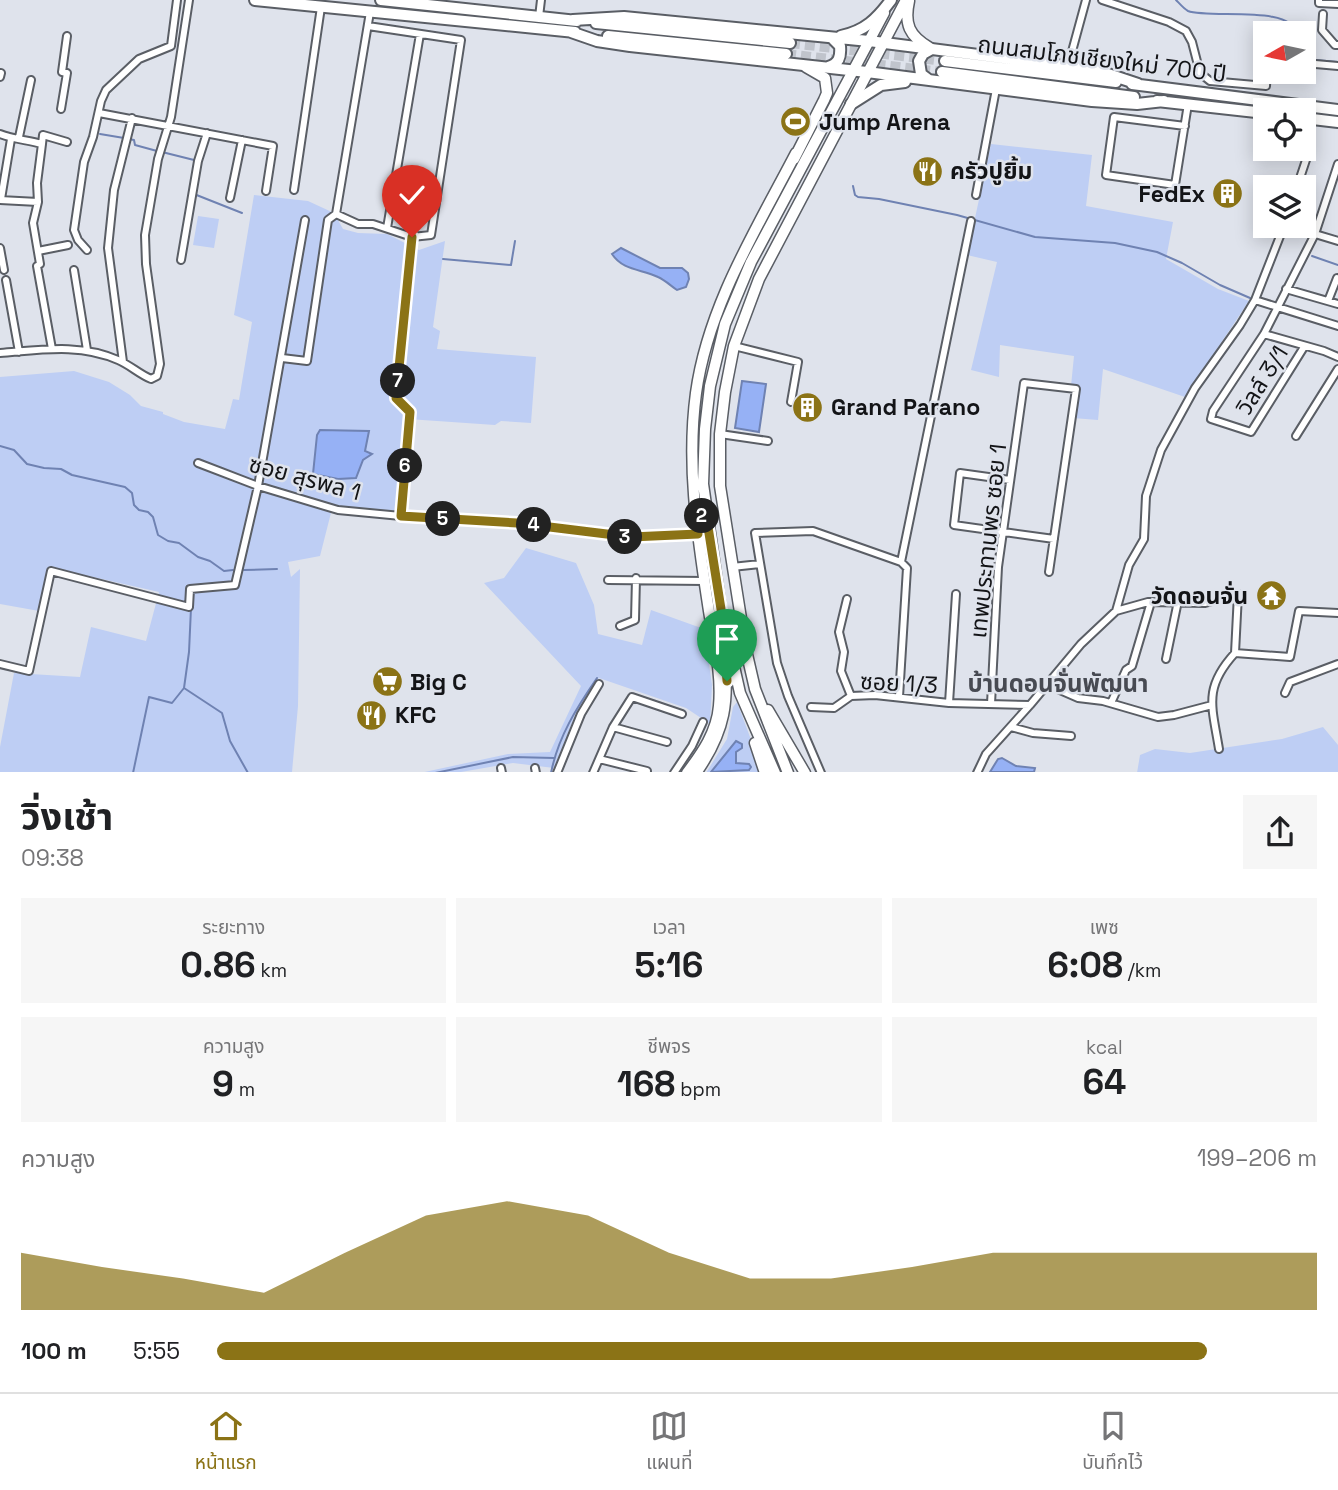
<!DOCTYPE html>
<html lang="th">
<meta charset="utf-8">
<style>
body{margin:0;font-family:"Space Grotesk","Noto Sans Thai",sans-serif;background:#f6f6f6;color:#202124;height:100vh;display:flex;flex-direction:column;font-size:26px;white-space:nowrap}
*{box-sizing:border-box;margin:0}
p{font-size:23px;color:#757577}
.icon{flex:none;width:38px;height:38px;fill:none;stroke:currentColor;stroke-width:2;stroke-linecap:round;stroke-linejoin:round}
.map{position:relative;height:772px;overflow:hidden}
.drawer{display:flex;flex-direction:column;background:#fff;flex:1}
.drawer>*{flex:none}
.needle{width:46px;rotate:261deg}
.controls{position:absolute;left:1253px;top:21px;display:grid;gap:14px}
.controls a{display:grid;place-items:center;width:63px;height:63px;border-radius:0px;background:#fff;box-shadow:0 4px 18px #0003;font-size:35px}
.pin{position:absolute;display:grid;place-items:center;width:60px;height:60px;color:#fff;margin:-72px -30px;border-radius:50% 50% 50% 0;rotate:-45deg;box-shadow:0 0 7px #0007}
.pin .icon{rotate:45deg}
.km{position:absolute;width:35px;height:35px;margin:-18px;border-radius:50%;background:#222;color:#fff;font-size:19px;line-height:35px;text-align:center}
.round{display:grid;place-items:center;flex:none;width:74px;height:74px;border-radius:0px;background:#f6f6f6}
.head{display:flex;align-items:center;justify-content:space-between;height:119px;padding:0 21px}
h1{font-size:38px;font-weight:700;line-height:52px}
.figures{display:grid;grid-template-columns:repeat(3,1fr);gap:10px;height:119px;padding:7px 21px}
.figures div{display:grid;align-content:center;border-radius:0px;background:#f6f6f6;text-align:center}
.figures b{font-size:35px;font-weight:700}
.figures small{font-size:19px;font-weight:400}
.figures p{font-size:19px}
.chart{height:196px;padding:14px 21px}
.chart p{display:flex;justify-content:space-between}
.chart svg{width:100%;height:126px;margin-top:7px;fill:#8b7316;opacity:.7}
ul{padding:0 21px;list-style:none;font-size:23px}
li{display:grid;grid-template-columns:112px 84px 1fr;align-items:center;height:52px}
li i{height:18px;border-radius:9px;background:#8b7316}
.dock{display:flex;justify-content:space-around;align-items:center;height:98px;border-top:2px solid #e0e0e0;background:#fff;font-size:19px;color:#757577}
.dock a{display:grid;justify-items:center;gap:4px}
.dock .selected{color:#8b7316}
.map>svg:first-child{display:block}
.green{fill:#becef4}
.water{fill:#96b1f5;stroke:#6f82b2;stroke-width:2}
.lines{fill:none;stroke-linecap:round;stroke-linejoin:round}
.stream{stroke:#6f82b2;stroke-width:2}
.primary-tunnel{stroke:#c0c4cc;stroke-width:10;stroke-dasharray:10 5;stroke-linecap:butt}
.minor-casing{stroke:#5a5e65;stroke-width:10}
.secondary-casing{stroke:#5a5e65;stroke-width:13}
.primary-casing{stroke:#5a5e65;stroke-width:14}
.minor{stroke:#fff;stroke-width:6}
.secondary{stroke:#fff;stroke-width:10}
.primary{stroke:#fff;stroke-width:10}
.route-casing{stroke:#fff;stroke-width:14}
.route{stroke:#8b7316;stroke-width:9}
.labels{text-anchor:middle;stroke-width:5;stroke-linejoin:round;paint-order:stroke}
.street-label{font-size:23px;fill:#131417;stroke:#dfe3ec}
.poi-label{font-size:23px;font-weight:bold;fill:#131417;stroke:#dfe3ec;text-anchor:start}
.neighbourhood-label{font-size:24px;font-weight:bold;fill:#474a52;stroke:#dfe3ec}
</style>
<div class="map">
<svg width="1338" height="773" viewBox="0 0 1338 773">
<rect width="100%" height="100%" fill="#dfe3ec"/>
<path class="green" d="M991,144L1092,155L1086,206L1173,222L1166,259L1218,289L1249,301L1185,397L1103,369L1098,420L1073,418L1077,386H1071L1074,356L1000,345L999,377L971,370L997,262L967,255Z
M254,195L308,201L334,213L343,229L358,233L387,234L419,250L445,241L433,327L440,331L437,349L536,357L531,423L501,421L495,425L408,419L398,511H368L333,505L320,556L288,562L291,577L300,569L298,706L292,772L0,773V747L14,673L80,677L91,627L146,641L159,592L49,567L39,611L0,604V377L74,371L109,382L130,395L141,406L163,412V414L184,422L225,429L233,399L239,400L252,322L234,315Z
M198,216L219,219L214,248L193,245Z
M526,548L576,563L594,605L598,634L642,645L651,610L704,629L712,685L710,724L686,708L599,678L576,713L554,768L513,763L461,772L420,773L508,754L550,752L581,686L484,583L504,578Z
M737,702L763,772L706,773L727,739L733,707Z
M1323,727L1338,745V772L1137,773L1140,755L1155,749L1190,753L1282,739Z"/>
<path class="water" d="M621,248L660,268H682L688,273L689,279L686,287L677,290C671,286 665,280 658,277C642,269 623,271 612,254Z
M742,381L766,384L759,432L735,428Z
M320,430L369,431L365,451L372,454L363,460L356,478L338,479L313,474L317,435Z
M736,741L742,744V748L736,752V763L749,764L751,767L749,770L711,772Z
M1002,758L1016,766L1035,768L1034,772H990L998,759Z"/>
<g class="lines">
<path class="stream" d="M1176,0C1179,3 1184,9 1188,11C1209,19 1294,5 1295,33
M1304,59L1338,62
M100,134L124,138
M129,139L134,140L135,145L157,151
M162,152L194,160
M853,186L855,195L858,197L879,199L957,215L1035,237L1115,243L1157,252L1182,263L1220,285L1250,298
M194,194L242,213
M1312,256L1338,265
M443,259L511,265L515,241
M0,446L14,450L27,464L44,468L61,469L72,475L125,487L132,493L134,505L139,510L148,512L153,517L158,535L168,541L179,543L198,557L210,561L224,571L233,570
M244,570L277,569
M191,608L189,652L184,688L222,713L230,741L248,773
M133,773L149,697L172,703L184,688
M435,773L513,757L554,758
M551,773C558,737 577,707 597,678"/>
<path class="primary-tunnel" d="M790,43L945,61
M786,54L942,72"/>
<defs>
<path id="minor" d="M1102,0L1169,22L1186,31L1192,42L1200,73L1210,81L1266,86L1267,72
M1319,0V3L1338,4
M1323,14L1322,30L1335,45H1338
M539,17L541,0
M1304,63L1338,66
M1068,66L1086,0
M0,77L1,73
M61,109L67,73L62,72L67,36
M99,113L273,146L266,191
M1185,126L1114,117L1106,175L1175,185L1188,104
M0,134C13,139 27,140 42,144L43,135L67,142
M19,137L31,80
M1297,187L1310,148L1311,119
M294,190L321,7
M976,195L996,89
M230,198L242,140
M1,199L11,139
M0,200L38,202
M336,214L358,224H373L412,237L431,235L461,40L368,26
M387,228L420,34
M1315,234L1338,241
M0,248L4,270
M87,250L78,240L74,230L84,162L93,137L101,101L106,90L139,59L171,46L177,0
M38,251L68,245
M181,260L198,161L207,133
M40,264L33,223L38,202L37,183L42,144
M37,266L52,349
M74,270L87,350
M6,280L19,352
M1286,289L1338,304
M1255,300L1338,326
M1328,301L1337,278
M1264,334L1324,351L1338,357
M734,346L798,362L791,402
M1304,347L1251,432L1211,419L1213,411L1264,334L1315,234L1338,164
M0,353C40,350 80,343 118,360C130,365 139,374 151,379L157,376L160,364L146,264L145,235L158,159L171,117L189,0
M282,358L307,361L328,220L336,214L370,12
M123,362L108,248L114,190L132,118
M720,434L768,441
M1296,436L1338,369
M198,463L258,486L338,510L401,516L517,523L631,537L698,534
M1010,480L960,473L954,525L1054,539
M401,516L410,412L396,398L412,237
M901,562L971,221
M732,567L760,564
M608,580L705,581
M847,599L839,632L844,652L841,671L851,696
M1116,611L1129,565L1144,539L1146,496L1161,450L1195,388L1240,325L1255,300L1284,226
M620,626L635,620L636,578
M1235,653L1290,657L1299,611L1338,613
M1166,659L1178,601
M0,664L29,671L51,571L189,607L190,589L235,585L258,486L305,220
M1046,684L1078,698L1103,701L1158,717L1174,715L1212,705
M1285,693L1290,682L1338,664
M949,703L956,594
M1111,703L1126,670L1132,666L1151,602
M991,704L998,567L1024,383L1076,389L1049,572
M811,707L834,708L851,696L875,695L949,703L1030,705
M613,727L667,742
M1011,727L1033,733L1071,736
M1219,749C1212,706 1203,688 1235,653
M599,759L647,771
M501,768L502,773
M535,768L536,773
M557,773L581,714L599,684
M593,773L613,727L632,697L682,714
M674,773L692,746L703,722
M821,773L788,696L777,663L755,533L813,531L901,562L907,568L899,697
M977,773L986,754L1030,705L1081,644L1116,611L1148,602L1205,603L1238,594L1235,653"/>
<path id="secondary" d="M909,1C904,24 909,36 930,48
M794,159L824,100L827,93L825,78L806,67
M768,710L805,773
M755,743L765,773
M687,773C702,753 717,732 719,706C722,675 714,642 709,611C698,538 686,467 696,393C708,306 756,230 796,153
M696,773C726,730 729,701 724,651
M775,773L740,693L721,609L703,484L705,429L710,386L725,324L751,262L884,13
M788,773L755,689L746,650L720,486V434L725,392L734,346L759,279L906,0"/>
<path id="primary" d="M255,0L575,32
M381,0L577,21
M573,20L624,17L869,41L1096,70L1138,84
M596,23L790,43
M571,32L597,41L630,46L867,72L1092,101L1137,104L1164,101
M608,36L786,54
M841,36C865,31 877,19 891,0
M945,61L1116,82
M828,67C839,64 841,57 840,46L832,38
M942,72L1134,97
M929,80L921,74L919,61L923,54L932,49
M1132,84L1338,110
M1157,101L1265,113
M851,104L881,85L905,82
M1304,118L1338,122"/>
</defs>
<use href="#minor" class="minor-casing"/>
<use href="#secondary" class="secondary-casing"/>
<use href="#primary" class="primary-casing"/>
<use href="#minor" class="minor"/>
<use href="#secondary" class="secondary"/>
<use href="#primary" class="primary"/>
</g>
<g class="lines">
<defs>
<path id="route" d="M412,237L396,398L410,412L401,516L517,523L631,537L698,534L697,527L705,508L721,609L727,681"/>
</defs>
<use href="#route" class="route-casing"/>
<use href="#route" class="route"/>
</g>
<defs>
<symbol id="stadium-disc" viewBox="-11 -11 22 22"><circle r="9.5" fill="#8b7316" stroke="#dfe3ec"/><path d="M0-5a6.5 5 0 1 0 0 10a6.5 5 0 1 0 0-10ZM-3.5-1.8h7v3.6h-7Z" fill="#fff"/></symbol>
<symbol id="restaurant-disc" viewBox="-11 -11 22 22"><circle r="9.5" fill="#8b7316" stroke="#dfe3ec"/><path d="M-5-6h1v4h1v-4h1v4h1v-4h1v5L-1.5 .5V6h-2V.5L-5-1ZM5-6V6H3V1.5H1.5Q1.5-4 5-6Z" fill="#fff"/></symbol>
<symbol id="building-disc" viewBox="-11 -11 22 22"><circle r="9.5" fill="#8b7316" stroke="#dfe3ec"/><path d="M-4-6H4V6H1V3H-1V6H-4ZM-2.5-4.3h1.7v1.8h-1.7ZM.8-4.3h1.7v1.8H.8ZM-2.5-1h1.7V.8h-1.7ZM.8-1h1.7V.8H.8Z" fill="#fff"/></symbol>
<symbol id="temple-disc" viewBox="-11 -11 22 22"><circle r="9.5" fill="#8b7316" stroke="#dfe3ec"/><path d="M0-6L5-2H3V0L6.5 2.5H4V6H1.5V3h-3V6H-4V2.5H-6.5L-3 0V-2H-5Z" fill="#fff"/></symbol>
<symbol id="supermarket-disc" viewBox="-11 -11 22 22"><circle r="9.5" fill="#8b7316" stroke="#dfe3ec"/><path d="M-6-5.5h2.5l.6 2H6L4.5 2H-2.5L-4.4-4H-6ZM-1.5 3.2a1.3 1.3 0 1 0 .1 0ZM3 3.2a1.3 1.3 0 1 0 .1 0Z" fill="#fff"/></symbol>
</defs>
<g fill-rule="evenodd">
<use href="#stadium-disc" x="778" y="104" width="35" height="35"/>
<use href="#restaurant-disc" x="910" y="154" width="35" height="35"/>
<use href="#building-disc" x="1210" y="176" width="35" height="35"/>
<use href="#building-disc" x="790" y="390" width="35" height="35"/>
<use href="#temple-disc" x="1254" y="578" width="35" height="35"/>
<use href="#supermarket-disc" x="370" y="664" width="35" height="35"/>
<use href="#restaurant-disc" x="354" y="698" width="35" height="35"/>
</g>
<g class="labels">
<g class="street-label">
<text transform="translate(1102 59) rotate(7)" y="8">ถนนสมโภชเชียงใหม่ 700 ปี</text>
<text transform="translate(1262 380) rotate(-58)" y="8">วิลล์ 3/1</text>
<text transform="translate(305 478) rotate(15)" y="8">ซอย สุรพล 1</text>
<text transform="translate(988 541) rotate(-84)" y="8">เทพประทานพร ซอย 1</text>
<text transform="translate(899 683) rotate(3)" y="8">ซอย 1/3</text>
</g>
<g class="poi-label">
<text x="819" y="130">Jump Arena</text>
<text x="950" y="179">ครัวปูยิ้ม</text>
<text x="1205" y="202" text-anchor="end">FedEx</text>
<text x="831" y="415">Grand Parano</text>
<text x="1248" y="604" text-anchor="end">วัดดอนจั่น</text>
<text x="410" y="690">Big C</text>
<text x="395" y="723">KFC</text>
</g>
<g class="neighbourhood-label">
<text x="1058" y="692">บ้านดอนจั่นพัฒนา</text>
</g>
</g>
</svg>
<div class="controls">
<a><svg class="needle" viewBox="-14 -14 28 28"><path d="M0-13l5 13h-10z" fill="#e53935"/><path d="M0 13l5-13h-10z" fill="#757577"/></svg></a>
<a><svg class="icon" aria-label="locate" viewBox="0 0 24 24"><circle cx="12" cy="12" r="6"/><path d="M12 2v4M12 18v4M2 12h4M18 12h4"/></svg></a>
<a><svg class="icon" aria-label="layers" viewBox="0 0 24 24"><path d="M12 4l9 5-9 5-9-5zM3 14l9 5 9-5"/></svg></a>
</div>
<div class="pin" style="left:727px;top:681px;background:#1e9e55"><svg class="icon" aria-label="arrive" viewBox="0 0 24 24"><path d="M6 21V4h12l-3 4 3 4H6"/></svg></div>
<div class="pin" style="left:412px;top:237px;background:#d93025"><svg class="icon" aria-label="check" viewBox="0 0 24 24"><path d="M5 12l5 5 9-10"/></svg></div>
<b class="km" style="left:702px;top:516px">2</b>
<b class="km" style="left:625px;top:537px">3</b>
<b class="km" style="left:534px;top:525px">4</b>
<b class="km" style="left:443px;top:519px">5</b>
<b class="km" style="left:405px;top:466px">6</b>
<b class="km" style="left:398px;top:381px">7</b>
</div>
<section class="drawer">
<div class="head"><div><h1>วิ่งเช้า</h1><p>09:38</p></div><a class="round"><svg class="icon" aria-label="share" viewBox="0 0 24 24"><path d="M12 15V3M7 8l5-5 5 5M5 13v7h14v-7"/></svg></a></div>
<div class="figures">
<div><p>ระยะทาง</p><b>0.86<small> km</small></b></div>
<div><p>เวลา</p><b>5:16</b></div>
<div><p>เพซ</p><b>6:08<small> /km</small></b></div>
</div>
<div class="figures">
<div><p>ความสูง</p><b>9<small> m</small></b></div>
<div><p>ชีพจร</p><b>168<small> bpm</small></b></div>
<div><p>kcal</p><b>64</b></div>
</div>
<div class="chart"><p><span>ความสูง</span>199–206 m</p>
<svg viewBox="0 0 160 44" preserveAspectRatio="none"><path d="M0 44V24L10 29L20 33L30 38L40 24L50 11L60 6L70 11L80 24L90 33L100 33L110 29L120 24L130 24L140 24L150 24L160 24V44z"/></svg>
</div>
<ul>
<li><b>100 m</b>5:55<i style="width:90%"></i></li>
</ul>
</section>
<nav class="dock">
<a class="selected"><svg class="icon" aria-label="home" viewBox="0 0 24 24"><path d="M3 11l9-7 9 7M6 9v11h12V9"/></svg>หน้าแรก</a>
<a><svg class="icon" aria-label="map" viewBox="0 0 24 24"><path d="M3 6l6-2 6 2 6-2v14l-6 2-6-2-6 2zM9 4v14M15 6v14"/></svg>แผนที่</a>
<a><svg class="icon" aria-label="saved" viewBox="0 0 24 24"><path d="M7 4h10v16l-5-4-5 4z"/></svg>บันทึกไว้</a>
</nav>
